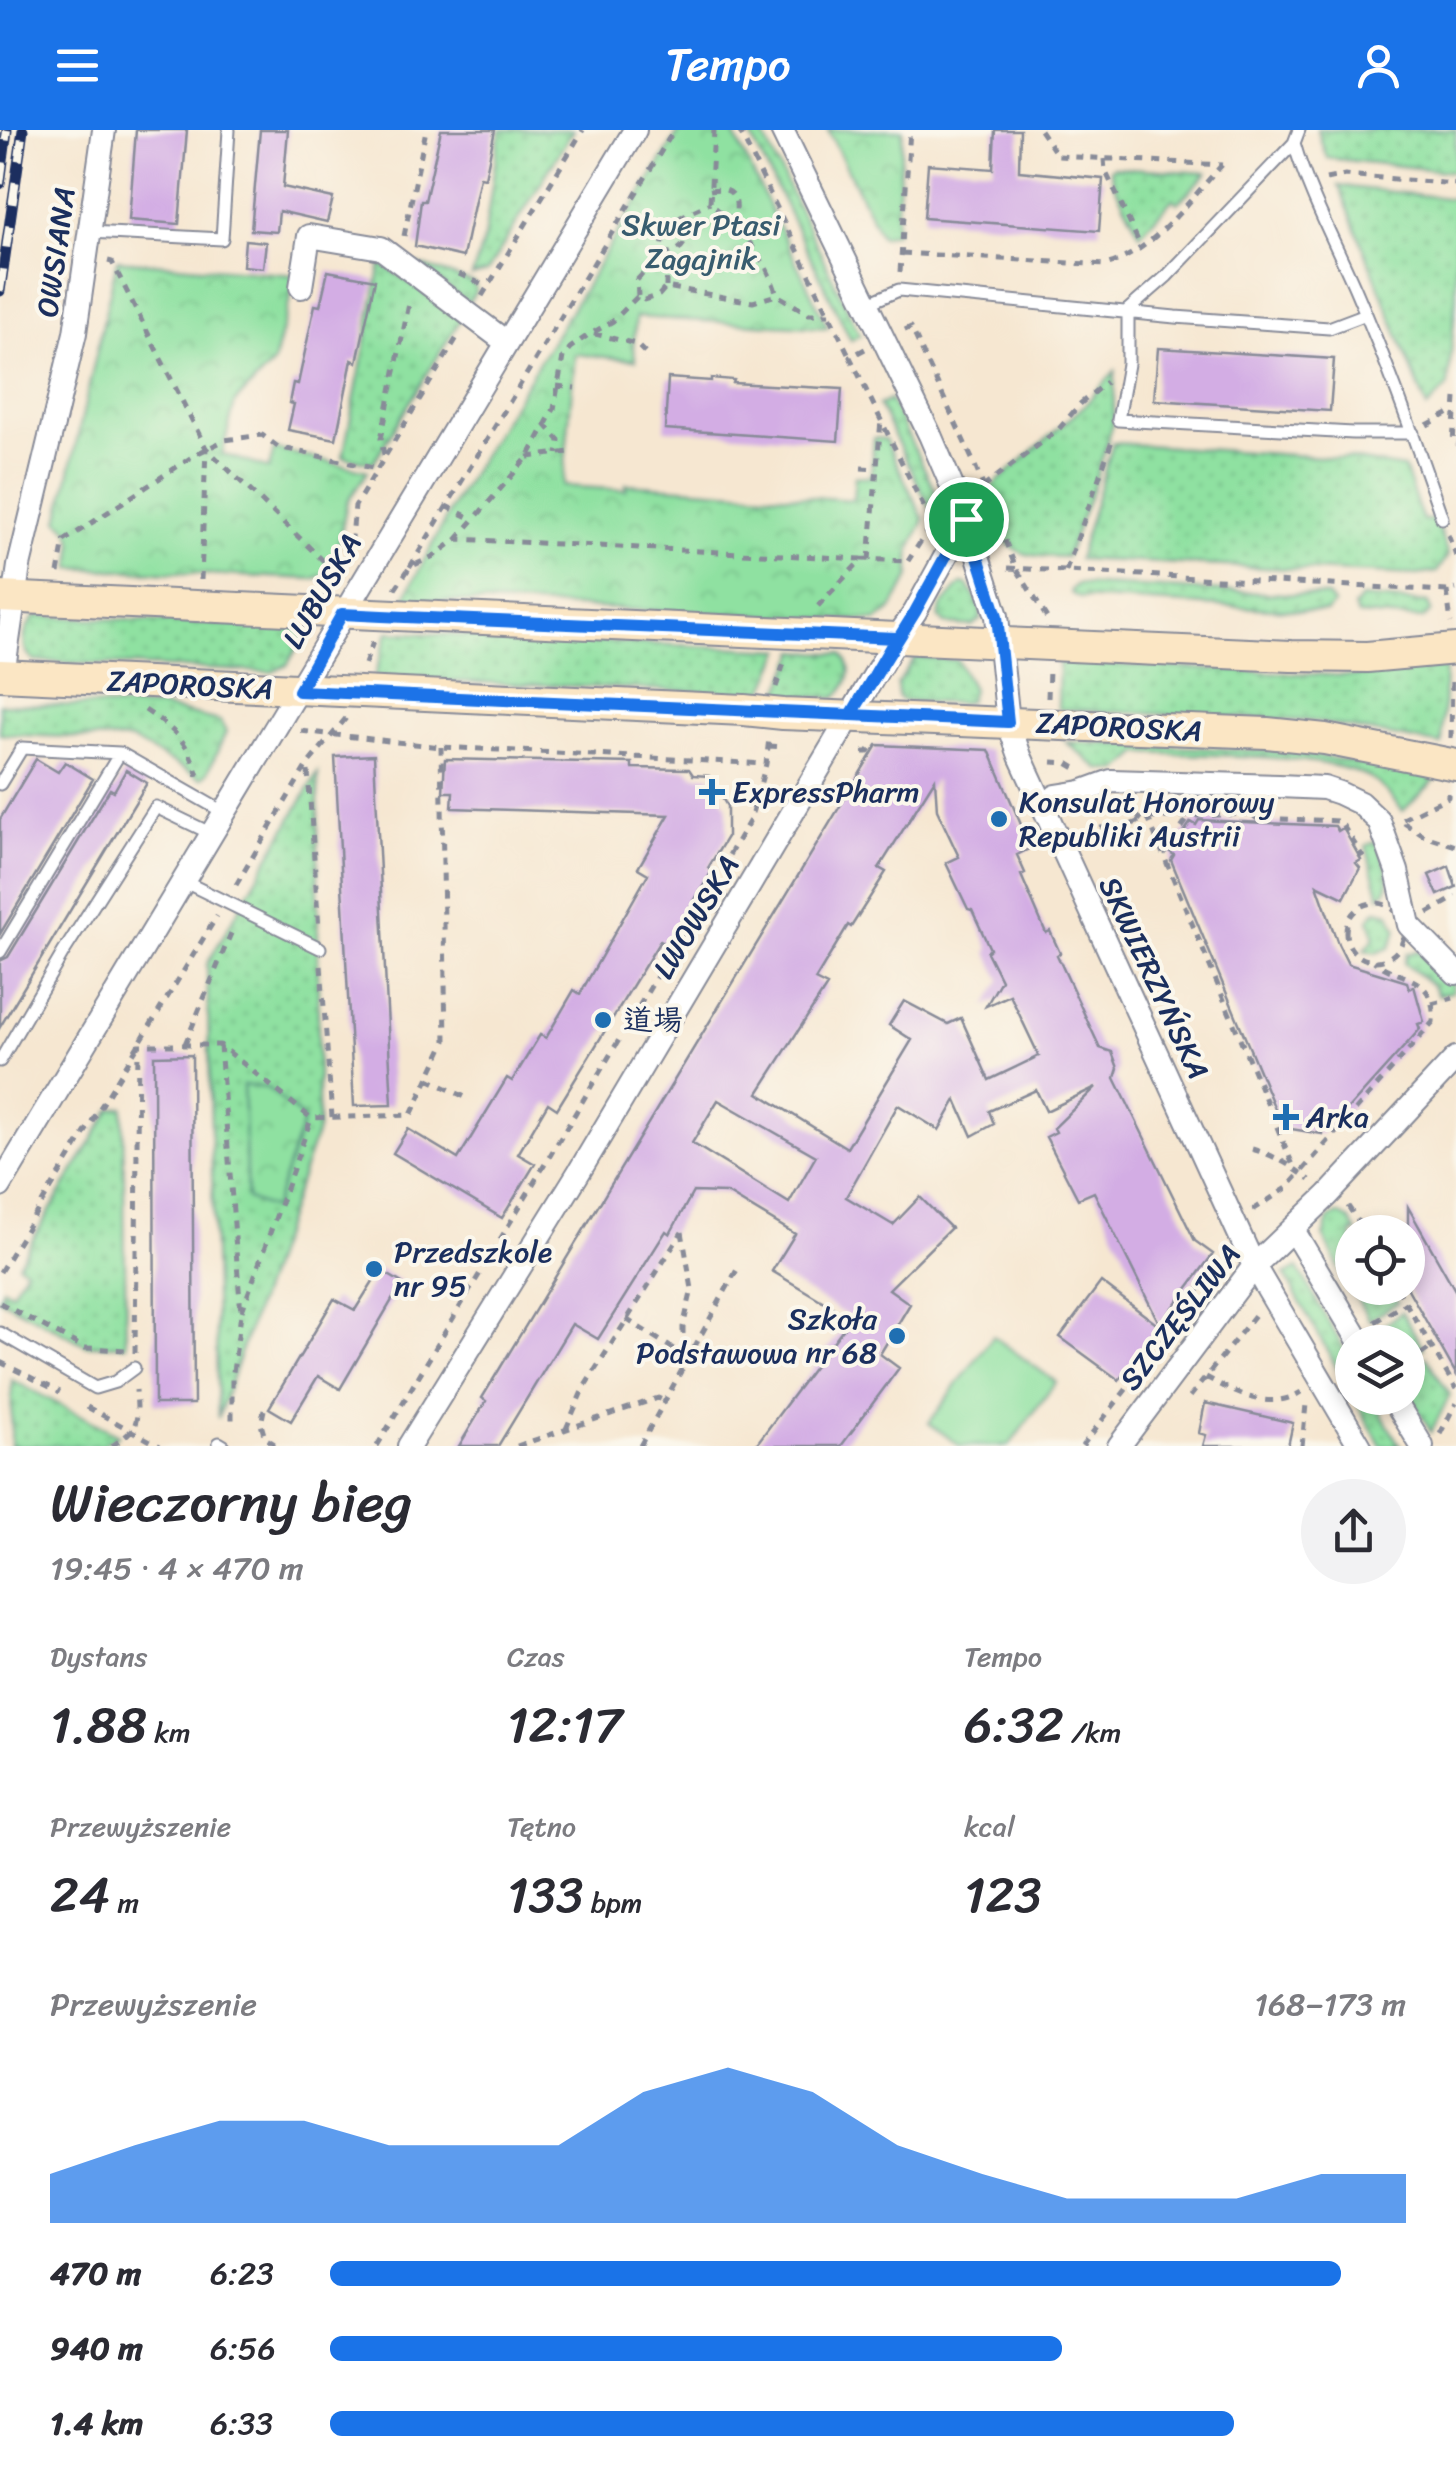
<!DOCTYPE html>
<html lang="pl">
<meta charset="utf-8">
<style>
body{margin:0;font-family:Sriracha,"LXGW WenKai TC",sans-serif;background:#f2f2f3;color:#2b2b33;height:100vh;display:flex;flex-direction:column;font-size:38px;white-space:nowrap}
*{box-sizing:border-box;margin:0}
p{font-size:32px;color:#7c7c81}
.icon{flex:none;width:55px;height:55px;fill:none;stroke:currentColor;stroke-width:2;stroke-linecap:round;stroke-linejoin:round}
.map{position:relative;height:1316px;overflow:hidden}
.panel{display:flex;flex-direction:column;background:#fff;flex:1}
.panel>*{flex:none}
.controls{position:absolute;left:1335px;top:1085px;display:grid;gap:20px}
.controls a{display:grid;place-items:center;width:90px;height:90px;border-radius:50%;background:#fff;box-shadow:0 5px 15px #0003;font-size:50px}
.pin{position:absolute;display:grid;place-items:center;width:85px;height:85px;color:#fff;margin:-42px;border:5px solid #fff;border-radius:50%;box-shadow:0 2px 10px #0007}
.round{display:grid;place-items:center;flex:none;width:105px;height:105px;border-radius:52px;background:#f2f2f3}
.overview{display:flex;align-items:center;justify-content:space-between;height:170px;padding:0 50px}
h1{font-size:55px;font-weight:600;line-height:75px}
.stats{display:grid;grid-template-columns:repeat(3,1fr);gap:15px;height:170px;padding:10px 50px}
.stats div{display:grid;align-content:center}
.stats b{font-size:50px;font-weight:600}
.stats small{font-size:28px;font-weight:400}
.stats p{font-size:28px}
.chart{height:280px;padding:20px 50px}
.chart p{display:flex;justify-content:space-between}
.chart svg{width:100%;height:180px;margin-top:10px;fill:#1a73e8;opacity:.7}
ul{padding:0 50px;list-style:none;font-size:32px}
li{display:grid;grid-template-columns:160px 120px 1fr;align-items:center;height:75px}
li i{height:25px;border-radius:12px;background:#1a73e8}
header{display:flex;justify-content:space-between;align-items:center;height:130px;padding:0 50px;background:#1a73e8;color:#fff;font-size:45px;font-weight:600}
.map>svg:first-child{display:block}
.grass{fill:url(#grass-dots);stroke:#558880;stroke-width:2.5}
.park{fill:url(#park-crowns);stroke:#558880;stroke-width:2.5}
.garden{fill:#8fe1a1;stroke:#558880;stroke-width:2.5}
.building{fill:#d3ade4;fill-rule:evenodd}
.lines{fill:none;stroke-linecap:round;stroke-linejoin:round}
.service-casing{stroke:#888b98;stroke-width:15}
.minor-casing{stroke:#888b98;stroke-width:26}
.secondary-casing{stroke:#888b98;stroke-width:34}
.path{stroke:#888b98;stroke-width:5;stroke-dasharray:8 8;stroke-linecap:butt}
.service{stroke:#fff;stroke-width:11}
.minor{stroke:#fff;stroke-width:22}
.secondary{stroke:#fbe6c4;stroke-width:30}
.rail-casing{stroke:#1b2f5e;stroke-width:11}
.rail{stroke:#fbf7ec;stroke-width:8;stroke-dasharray:22;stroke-linecap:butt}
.route-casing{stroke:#fff;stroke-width:20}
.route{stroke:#1a73e8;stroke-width:12}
.poi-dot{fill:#1f6fb2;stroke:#fbf7ec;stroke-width:4}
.labels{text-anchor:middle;stroke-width:8;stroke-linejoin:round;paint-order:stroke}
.park-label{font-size:30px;fill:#385c6f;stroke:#fbf7ec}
.street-label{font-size:30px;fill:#1b2f5e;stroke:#fbf7ec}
.poi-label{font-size:30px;fill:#1b2f5e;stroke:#fbf7ec;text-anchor:start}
</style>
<header><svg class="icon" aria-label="menu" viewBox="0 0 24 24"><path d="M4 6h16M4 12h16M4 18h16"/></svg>Tempo<svg class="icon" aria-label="person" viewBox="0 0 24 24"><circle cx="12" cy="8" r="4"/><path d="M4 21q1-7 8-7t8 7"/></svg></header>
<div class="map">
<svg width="1456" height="1316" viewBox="0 0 1456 1316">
<defs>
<pattern id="grass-dots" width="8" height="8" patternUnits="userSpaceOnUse" patternTransform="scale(2.5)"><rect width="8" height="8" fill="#8fe1a1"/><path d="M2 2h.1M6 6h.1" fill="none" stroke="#7bc18d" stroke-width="1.8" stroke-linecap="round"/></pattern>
<pattern id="park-crowns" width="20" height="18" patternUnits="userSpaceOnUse" patternTransform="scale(2.5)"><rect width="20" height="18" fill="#8fe1a1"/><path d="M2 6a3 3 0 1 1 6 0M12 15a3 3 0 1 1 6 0" fill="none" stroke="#7bc18d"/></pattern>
</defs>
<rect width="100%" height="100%" fill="#fbf7ec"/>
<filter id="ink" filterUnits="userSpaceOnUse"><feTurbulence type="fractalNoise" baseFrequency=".01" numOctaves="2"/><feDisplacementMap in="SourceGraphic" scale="20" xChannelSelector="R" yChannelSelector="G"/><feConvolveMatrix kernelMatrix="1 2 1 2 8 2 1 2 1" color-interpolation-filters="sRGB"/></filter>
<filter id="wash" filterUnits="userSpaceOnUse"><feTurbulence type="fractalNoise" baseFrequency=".0048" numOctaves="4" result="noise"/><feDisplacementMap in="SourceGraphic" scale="40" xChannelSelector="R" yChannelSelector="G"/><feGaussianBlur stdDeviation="2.25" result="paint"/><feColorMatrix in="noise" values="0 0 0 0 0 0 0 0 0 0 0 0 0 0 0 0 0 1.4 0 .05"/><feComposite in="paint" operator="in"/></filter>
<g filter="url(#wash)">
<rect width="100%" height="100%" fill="#f6e7d1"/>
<path class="grass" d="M500,0H573L487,142L472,146L484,109Z
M748,0H761L860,205L851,210Z
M1317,0H1456V42L1327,28Z
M1113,37L1207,43L1178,73L1173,69L1140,104L1115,56L1110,39Z
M1339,56L1456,69V166L1448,256L1427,278Z
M381,134L462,187L373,333L343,327Z
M417,134L474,153L476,161L468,173Z
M1115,241L1113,294L1092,360L1066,427C1044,426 1022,429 1006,412L989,359L1084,276Z
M890,270L940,370L932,382L879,275Z
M1113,313L1350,329L1404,338L1423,391L1435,389L1448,425L1437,442L1417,445L1078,429Z
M961,454L968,455L980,477L981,489L972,496L945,494L939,488L941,477Z
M1077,454L1327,466L1334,474L1327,482L1080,468L1071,463V460Z
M1361,468L1428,473L1431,481L1423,489L1358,485L1354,477Z
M36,486L288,497L298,502L302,509L287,535L272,542L34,531C19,519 23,498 36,486Z
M388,502L782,520L763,564L374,548Z
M797,521L842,524C856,540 849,555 835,568L778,565Z
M916,527L957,530L972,559L969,570L961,573L903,571L898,567L897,554Z
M1059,532L1352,546L1445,537L1442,615L1311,591L1058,579Z
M0,574L161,577L220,591L226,602L207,644L201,648L131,610L0,604Z
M1066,612L1298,622L1437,648L1403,681C1393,669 1383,656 1370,648C1325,622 1196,626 1140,623L1118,641L1099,639Z
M318,643V998L218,1288L207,834Z
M1378,710L1389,746L1387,759L1380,766L1366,716Z
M1377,780L1390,783L1397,800L1389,818L1376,823L1365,820L1375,807L1369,789Z
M1418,821L1451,852L1453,861L1438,865L1432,855L1404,833L1407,824Z
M123,977L126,1215H86L0,1169L3,1158L12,1162L26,1139L18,1134L111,979Z
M1338,1084L1350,1090L1357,1102H1352V1140L1343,1146L1324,1107L1329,1089Z
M1298,1138L1352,1233V1265L1285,1145Z
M1352,1154V1158H1389L1398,1172L1369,1190L1350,1156Z
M1402,1182L1423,1218L1408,1228V1212H1381L1374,1201Z
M1426,1227L1450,1265L1431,1302L1408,1262V1240Z
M12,1250L118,1305L100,1316H11Z
M1354,1268H1372L1400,1316H1381Z"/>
<path class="park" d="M680,0H732L828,198L636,187L633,218L636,230L575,224L563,356L626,360V354L853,370L855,346L871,347L874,308L885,309L924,390L910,420V446L891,481L876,491L404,469L457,367Z
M828,0H903L895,102L881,107Z
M117,130L296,145L273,234L235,272L222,324L269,339L274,319L368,341L347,372L338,417L324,445L313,449L71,438C73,417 78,404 59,391Z
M243,955L267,958L304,989L273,1079L247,1069Z"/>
<path class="garden" d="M993,1206L1056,1252L1009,1316H960L929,1293Z"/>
<g id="blocks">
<path class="building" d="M136,0H187L179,94L129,90Z
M260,0H288L283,57L333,68L327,92L279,81L277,102L251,100Z
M441,0H495L485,48L480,47L463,127L415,116L421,71H425Z
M995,0H1020L1019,41L1103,49L1099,101L924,88L928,34L993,39Z
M245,110L266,112L263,138L243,136Z
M328,141L375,150L357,232L352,230L336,309L288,300L294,274L289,273L293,253L298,254L315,175L320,176Z
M1158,218L1334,229L1330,281L1154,270Z
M668,248L711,251V248L734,250L733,253L842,259L838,311L665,299Z
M877,615L989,620L1031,718L1017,725L1025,743L1021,745L1046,803L1050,801L1060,823L1057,825L1100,918L1112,922L1118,938L1115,948L1195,1111L1213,1124L1160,1195L1094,1062L1078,1069L1046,1007L1056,1002L1054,998L1096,957L1046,981L1036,960L989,981L994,994L972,1006L956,970L939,1000L898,975L846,1067L893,1095L920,1067L951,1098L889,1159L910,1174L880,1224L899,1238L841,1316H755L851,1188L772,1141L795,1104L727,1063L693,1062L670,1104L666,1101L598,1209L572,1194L498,1316H459L486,1271L482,1268ZM935,649L937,680L959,727L946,733L968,779L972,780L990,819L987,822L1001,850L986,876L1010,865L1039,926L989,950L961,888L948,894L904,871L889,895L912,910L847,1018L758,963L827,856L815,850L848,795L851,797L886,742L879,738ZM718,970L816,1026L789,1073L692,1013Z
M374,625L392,975L354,976L335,627Z
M36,629L58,642L65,632L93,649L0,804V689Z
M445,629L632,633V638L689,639L693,645L709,646L727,676V707L708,738L712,741L668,815L660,811L557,979L548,973L518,1024L535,1034L502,1088L393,1023L408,999L458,1029L507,948L512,951L540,905L546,908L574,860L580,864L648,744L638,738L669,685L452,678L453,662H443Z
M126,640L147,653L0,897V831L8,827L110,659L114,661Z
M1199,690L1335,696L1338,701L1343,698L1361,730L1356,733L1360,738L1344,768L1317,755L1338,814L1348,834L1407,852L1409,859L1414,856L1424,892L1418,894L1420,899L1329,1000L1322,998V1004L1285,998L1286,992L1280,991L1171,730L1174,725L1170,722L1191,692L1196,695Z
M1449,736L1456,757L1438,765L1429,745Z
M192,925L194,1274H155L154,926Z
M1408,1077L1456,1162V1244L1408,1159Z
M380,1140L402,1153L340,1259L318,1246L291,1291L269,1278L334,1169L355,1180Z
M1101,1152L1159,1196L1119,1250L1060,1207Z
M1205,1273L1293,1293L1288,1316H1203L1206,1305L1199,1303Z"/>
</g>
</g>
<g filter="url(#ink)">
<use href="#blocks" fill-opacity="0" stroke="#888b98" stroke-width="2.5"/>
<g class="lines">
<defs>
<path id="service" d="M1299,0L1294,13L1167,146L1128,180V234L1118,290L1353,303H1413
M1294,13C1309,65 1336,114 1357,163C1389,237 1416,312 1442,388
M90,102L222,109L229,0
M864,175L899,160L1175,187L1329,198L1366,184
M0,654L22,618L120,623L225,683
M183,751L320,818
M0,822L120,623
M0,931L63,823L156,677L212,704
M0,1203L95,1258L115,1252L134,1238
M219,1313L224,1316"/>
<path id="minor" d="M782,0L930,305L966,389L997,486L1008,592L1020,626L1254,1136L1360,1316
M301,157L309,106L381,118L506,212
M3,545L19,436L75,203L104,0
M1056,666L1081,662L1111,651L1279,656L1324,658L1339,663L1360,673L1379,691L1397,741L1409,795L1456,843
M0,1056L635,0
M1293,1100L1360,1212
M1393,1268L1422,1316
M409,1316L579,1042L896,509L915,482L966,389
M1119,1316L1254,1136L1328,1065L1456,928"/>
<path id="secondary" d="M0,467L1291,526L1367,527L1456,519
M0,545L744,580L783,584L1267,603L1325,609L1456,635"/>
</defs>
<use href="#service" class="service-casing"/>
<use href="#minor" class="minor-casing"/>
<use href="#secondary" class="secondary-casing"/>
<path class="path" d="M714,0L710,73C741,100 765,125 777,165
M739,0L850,227
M1040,0L1058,26L1222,35
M1104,29L1105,40L1141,117
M1326,49L1345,45L1456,54
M710,60C728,57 738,62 736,82L729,89
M404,106L426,0
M902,123L1105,135C1154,122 1189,70 1222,35
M663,124C687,121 690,108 682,87
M108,131L112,132L206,318L336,443
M657,136L666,148V157
M900,142L910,0
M459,144L488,157
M482,166L583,0
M638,166L637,150L648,138L657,136C663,124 661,113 666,102C674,86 695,81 710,73
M905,200L911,197L974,333L1016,438L1047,488
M594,202L613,191L638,166L644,170L659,165L666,157L753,172L777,165L809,184H829
M865,219L850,227L932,394L908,431
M557,256L575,258
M1456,268L1453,313L1456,314
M545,294L559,310L557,324
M1427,295L1455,280
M384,325L381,309L410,169
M528,327L569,322
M861,338L877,339
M983,357L1058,300L1080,274L1106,252
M446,376L473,389
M1448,405L1456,426
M457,409L528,327L554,279L563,227L570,218L591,203L636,214L645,223
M869,430L881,290
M410,437L674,0
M1008,438L1447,461L1456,459
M1066,441L1113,308
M58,443L64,411L198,323L225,310L262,305L278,317L377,339
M201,450L206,318
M330,455L351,418L355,376L458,206
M395,459L410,437L434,426L457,409L862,429
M1447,461L1451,493
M818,476L862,429L907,431
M365,534L373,512
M776,557L785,530
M1048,568L1049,539
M145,580C175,600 188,611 198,646
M301,601L441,617L766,634L769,608
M1451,608L1452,544
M769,616L782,617
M863,622H868L873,615
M1052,632L1067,633L1077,639
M308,641L319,800
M1125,677L1142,690
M1251,683L1256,688L1340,691L1363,727
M1148,688L1265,683
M1403,689L1448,667V663
M1404,693L1424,706L1456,716
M1100,698L1127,696L1148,688L1295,1040
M1163,724L1190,686
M236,755L307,635L347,587
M1346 802a29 29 0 1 1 58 0a29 29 0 1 1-58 0Z
M1428,783L1456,767
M321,836L332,987
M1432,874L1453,868
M185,914L234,796
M220,915L241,1184L232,1249V1290L229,1296
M428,949L467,968
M1252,1019C1276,1026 1290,1035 1310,1050
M1348,1076L1365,1102
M1253,1080L1287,1058L1433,892C1436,843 1400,852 1374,831
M682,1102L692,1159L683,1197V1225
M0,1142L217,786
M1397,1158L1456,1259
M0,1173L85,1218L127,1220
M242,1181L311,989
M626,1189L683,1225
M1375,1192L1406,1173
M135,1223L138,915H220L311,988L411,985L446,911L441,617
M0,1232L60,1262
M1408,1233L1432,1217
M1206,1247C1235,1263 1269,1282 1301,1262
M1190,1267L1255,1185
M87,1277L160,1316
M264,1280L261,1294L265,1308L278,1316
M566,1299L583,1259L682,1102
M1440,1304L1456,1273
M112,1316C140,1297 138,1293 136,1260
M377,1316L750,690L766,634
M517,1316L658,1268L665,1271
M640,1316L739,1136
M1082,1316L1153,1225L1218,1132
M1302,1316L1306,1274"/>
<use href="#service" class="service"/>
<use href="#minor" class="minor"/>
<use href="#secondary" class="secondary"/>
<defs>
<path id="rail" d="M0,54L7,0
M0,161L23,0"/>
</defs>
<use href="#rail" class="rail-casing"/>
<use href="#rail" class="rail"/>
</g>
</g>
<g class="lines" filter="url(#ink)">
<defs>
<path id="route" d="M966,389L915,482L851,585L299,561L342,484L382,486L896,508L851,585L1008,592L997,486L966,389"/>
</defs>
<use href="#route" class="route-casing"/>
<use href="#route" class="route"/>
</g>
<g class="poi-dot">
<path d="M707 647h10v10h10v10h-10v10h-10v-10h-10v-10h10z"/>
<circle cx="999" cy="689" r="10"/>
<circle cx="603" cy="890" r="10"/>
<path d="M1281 972h10v10h10v10h-10v10h-10v-10h-10v-10h10z"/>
<circle cx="374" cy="1139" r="10"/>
<circle cx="897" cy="1206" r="10"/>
</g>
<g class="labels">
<g class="park-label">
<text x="701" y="105">Skwer Ptasi<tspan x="701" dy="34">Zagajnik</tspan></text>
</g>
<g class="street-label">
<text transform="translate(56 122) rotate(-82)" y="10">OWSIANA</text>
<text transform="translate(322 461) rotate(-60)" y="10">LUBUSKA</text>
<text transform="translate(190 555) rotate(3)" y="10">ZAPOROSKA</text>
<text transform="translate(1119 597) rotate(3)" y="10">ZAPOROSKA</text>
<text transform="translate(696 787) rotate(-59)" y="10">LWOWSKA</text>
<text transform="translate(1154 848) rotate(65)" y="10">SKWIERZYŃSKA</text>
<text transform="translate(1180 1187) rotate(-52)" y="10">SZCZĘŚLIWA</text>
</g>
<g class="poi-label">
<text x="732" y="672">ExpressPharm</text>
<text x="1019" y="682">Konsulat Honorowy<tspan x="1019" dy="34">Republiki Austrii</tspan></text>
<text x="623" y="900">道場</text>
<text x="1306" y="997">Arka</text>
<text x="394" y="1132">Przedszkole<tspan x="394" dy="34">nr 95</tspan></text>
<text x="877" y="1199" text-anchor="end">Szkoła<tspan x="877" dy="34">Podstawowa nr 68</tspan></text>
</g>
</g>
</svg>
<div class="controls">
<a><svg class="icon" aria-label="locate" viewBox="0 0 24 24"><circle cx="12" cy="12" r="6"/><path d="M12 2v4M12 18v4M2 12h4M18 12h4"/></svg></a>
<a><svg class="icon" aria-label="layers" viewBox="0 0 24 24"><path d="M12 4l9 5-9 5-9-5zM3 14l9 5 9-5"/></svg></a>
</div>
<div class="pin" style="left:966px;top:389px;background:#1e9e55"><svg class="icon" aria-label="arrive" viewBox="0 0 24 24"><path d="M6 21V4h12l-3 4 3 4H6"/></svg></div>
</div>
<section class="panel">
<div class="overview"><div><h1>Wieczorny bieg</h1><p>19:45 · 4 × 470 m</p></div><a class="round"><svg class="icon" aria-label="share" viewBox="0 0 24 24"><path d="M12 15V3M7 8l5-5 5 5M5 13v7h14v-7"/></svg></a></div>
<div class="stats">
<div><p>Dystans</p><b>1.88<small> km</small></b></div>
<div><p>Czas</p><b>12:17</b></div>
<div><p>Tempo</p><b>6:32<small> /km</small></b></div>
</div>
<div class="stats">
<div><p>Przewyższenie</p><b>24<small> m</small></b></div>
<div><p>Tętno</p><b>133<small> bpm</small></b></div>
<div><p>kcal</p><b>123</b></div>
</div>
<div class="chart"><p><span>Przewyższenie</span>168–173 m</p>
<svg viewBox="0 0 160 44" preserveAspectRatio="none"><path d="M0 44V32L10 25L20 19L30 19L40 25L50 25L60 25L70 12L80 6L90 12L100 25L110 32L120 38L130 38L140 38L150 32L160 32V44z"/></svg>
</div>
<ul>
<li><b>470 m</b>6:23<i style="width:94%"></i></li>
<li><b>940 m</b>6:56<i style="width:68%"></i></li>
<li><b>1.4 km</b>6:33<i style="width:84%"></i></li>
</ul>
</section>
